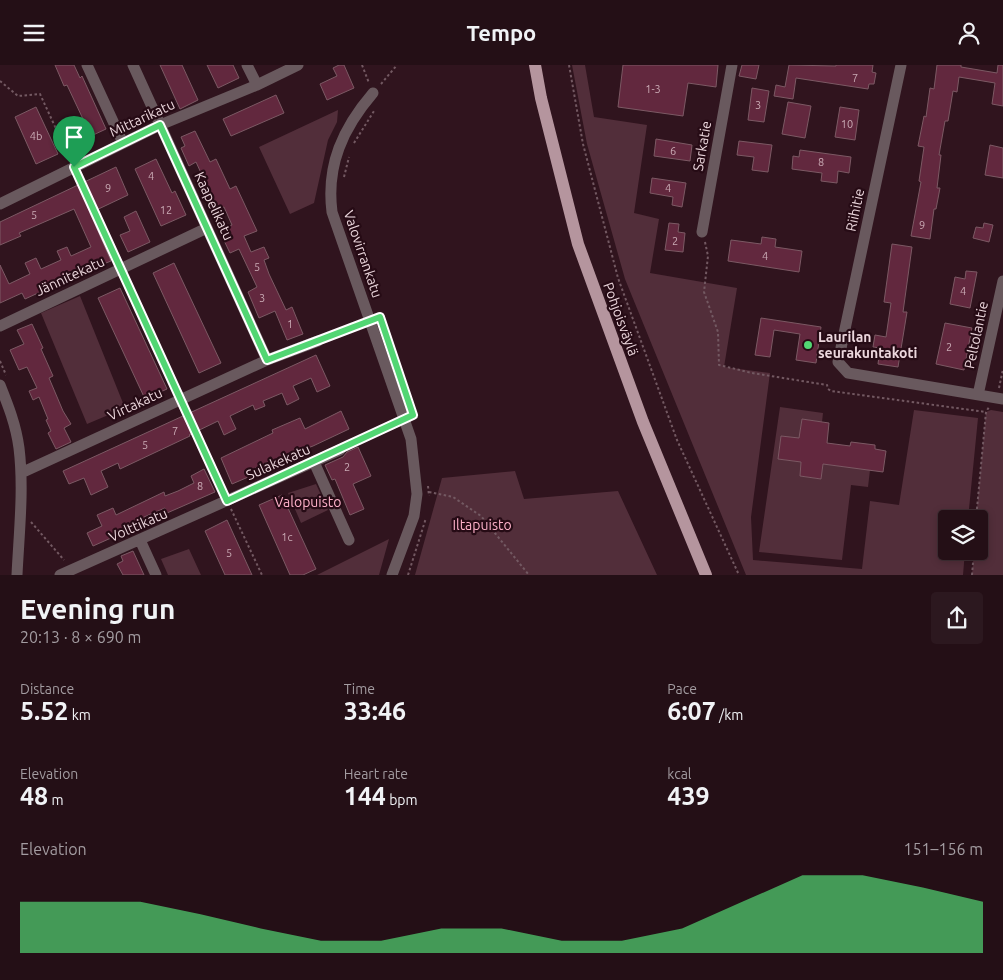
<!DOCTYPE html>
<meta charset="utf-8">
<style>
body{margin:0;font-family:Ubuntu,sans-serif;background:#2c181f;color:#f1f3f6;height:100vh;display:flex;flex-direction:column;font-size:19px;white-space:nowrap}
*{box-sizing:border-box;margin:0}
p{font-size:16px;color:#a39ca1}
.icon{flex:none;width:28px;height:28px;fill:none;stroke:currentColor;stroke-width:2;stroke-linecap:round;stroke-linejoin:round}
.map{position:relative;height:510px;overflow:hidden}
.details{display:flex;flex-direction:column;background:#240f16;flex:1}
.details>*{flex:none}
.controls{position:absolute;left:938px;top:445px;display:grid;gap:10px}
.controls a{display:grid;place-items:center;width:50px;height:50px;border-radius:5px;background:#240f16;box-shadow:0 2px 8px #0003,0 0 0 1px #412f35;font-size:25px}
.pin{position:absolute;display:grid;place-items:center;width:42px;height:42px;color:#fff;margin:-51px -21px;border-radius:50% 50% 50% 0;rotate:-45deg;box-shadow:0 0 5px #0007}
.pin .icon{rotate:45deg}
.round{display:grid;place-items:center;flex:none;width:52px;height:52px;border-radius:5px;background:#2c181f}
.summary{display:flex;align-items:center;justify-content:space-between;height:85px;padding:0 20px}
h1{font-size:28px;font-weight:700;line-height:38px}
.metrics{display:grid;grid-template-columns:repeat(3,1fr);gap:8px;height:85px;padding:5px 20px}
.metrics div{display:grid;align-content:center}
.metrics b{font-size:25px;font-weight:700}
.metrics small{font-size:14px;font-weight:400}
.metrics p{font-size:14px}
.chart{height:140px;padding:10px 20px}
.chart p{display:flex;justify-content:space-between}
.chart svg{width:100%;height:90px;margin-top:5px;fill:#52d673;opacity:.7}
header{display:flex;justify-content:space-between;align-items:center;height:65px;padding:0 20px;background:#240f16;font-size:22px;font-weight:700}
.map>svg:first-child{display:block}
.green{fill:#522e3a}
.building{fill:#62283e;stroke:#7c5964}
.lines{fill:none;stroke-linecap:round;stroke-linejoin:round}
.path{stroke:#735962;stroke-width:2;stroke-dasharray:2.5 2.5;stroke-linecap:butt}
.minor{stroke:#69595e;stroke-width:11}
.major{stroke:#b5959e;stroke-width:12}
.route-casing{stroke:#fff;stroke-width:10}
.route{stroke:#52d673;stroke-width:6}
.poi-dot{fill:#52d673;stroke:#260b15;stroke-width:2}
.labels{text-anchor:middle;stroke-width:4.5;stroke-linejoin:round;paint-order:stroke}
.number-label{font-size:11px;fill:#caabb5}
.street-label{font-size:14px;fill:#ecd7dd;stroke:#260b15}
.poi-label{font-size:14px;font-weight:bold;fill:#ecd7dd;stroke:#260b15;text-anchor:start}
.park-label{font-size:14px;fill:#fdb1c9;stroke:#260b15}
</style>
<header><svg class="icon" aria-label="menu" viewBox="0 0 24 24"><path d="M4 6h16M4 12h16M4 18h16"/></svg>Tempo<svg class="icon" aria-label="person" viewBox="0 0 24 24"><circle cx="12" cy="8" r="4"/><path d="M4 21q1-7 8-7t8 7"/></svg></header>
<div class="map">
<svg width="1003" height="510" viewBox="0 0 1003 510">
<rect width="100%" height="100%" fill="#30141e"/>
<path class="green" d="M572,0H585L594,52L647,60L634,148L659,154L650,208L737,223L724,302L770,308L751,452L753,495L862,504L870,436L899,440L914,345L978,353L968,454H946V486H965L963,510H746L625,214L587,79Z
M338,45L337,57L328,75L314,138L290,149L259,82Z
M80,231L125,343L87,359L41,248Z
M780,342L823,348L822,357L802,354L800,367L802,374L781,371L778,394L801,397L800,411L821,414L823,399L870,405L868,422L851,420L842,495L759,487Z
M991,345L1003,347V510H972L974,486H979V454H976L986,347Z
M515,406L524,434L618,426L657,510H415L442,413Z
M316,419L328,445L301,458L288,428Z
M389,474L379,510H317Z
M189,484L201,510H168L161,494Z"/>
<path class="building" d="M55,0H74L80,13L82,11L106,64L91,71L67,20L64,21Z
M160,0H182L198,35L180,44Z
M207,0H233L239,13L218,23Z
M339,0H344L354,23L327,35L320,19L337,11L333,3Z
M623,0H718L716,22L688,18L683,51L618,42Z
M742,0H759L756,14L739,11Z
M789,0L836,1V0H873L872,7L876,8L874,19H869L868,24L796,13L793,34L774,31L776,20L785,22Z
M937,0H961V2L997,8L998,0H1003V41L992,39L995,18L959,12L957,27L953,26L948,56H945L939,90H941L937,123H940L936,144H934L930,174L911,171L921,117L919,116L924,82L918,81L924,51L926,52L930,23L934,24Z
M752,23L769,26L764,57L748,55Z
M276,30L284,48L231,71L223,54Z
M788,37L811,41L805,73L782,69Z
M36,42L58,89L36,99L15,52Z
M840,42L859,45L855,75L835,72Z
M195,66L210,97L216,94L230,124L236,121L257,166L244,171L251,187L264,182L269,193L264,195L269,209L286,245L292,242L303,269L287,275L275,246L259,253L248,227L257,222L239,184L230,188L219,165L232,160L224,142L212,147L206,134L212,132L196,97L189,101L181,83L185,81L181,72Z
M656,74L692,80L690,96L654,91Z
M739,76L772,80L768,107L752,105L754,92L737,90Z
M990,80L1003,83V113L985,110Z
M800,85L851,92L849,108L838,106L837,118L821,116L822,108L792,104L793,91L799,92Z
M156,94L172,128L175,126L186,150L161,161L135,104Z
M116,102L128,130L90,148L111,196L86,206L25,234L22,228L0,238V200L9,219L30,209L25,198L36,193L41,204L61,195L57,186L67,182L71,191L91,182L74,144L19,168L21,171L0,180V157Z
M652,113L686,118L682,142L672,140L673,132L650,128Z
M136,146L150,177L128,187L120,170L130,166L124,152Z
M669,158L679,159L678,167L685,168L683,187L665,185Z
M984,158L993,160L989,177L973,173L976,162L983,163Z
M762,172L776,174L775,182L802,186L799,207L728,196L731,175L761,179Z
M892,179L912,182L903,247H907L898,302L878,299L880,283L873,282L875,270L886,272L891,238L884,237Z
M174,198L221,298L199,308L153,208Z
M966,206L977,207L970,243L950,239L955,212L965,214Z
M120,223L167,324L145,334L98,233Z
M761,253L821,262L816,298L796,295L800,269L774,265L770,292L755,290Z
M945,258L972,263L964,305L936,299Z
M32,259L43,283L41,284L53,311L49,313L63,346L71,359L64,363L71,377L56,384L48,368L51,366L46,355L48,354L39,332L33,335L29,326L37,323L27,302L19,305L10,285L24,279L17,265Z
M316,290L330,321L317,327L311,313L293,321L299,334L287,340L282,328L263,336L265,341L255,345L253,340L230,351L236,364L224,370L218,356L189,370L190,371L120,404L118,398L101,406L108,422L91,430L84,413L69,419L63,406Z
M341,346L349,364L313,381L284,392L285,394L269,401L268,397L251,405L253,410L232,419L221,393L273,368L272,365L300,353L305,364Z
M802,354L829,358L827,378L850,381L851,377L875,380V384L886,386L883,407L823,399L821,414L800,411L801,397L778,394L781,371L799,373Z
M358,382L371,411L353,419L364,444L350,450L335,414L332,415L325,400L343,392L347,387Z
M204,404L215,427L167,448L165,443L144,452L147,457L93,481L87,468L102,461L97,450L113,443L116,450L164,427L165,431L178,426L194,418L191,411Z
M282,430L316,504L303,510H290L259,440Z
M227,455L252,510H225L205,466Z
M133,486L144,510H123L117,499L123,496L121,491Z"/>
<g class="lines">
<path class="path" d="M362,0L369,18
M569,0L583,79L618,213L677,375L739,510
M0,16L18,31L40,29L69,92
M381,19L397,0
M354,78L374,46
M344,112L349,92
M79,113L117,194
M705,177L708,191L704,227L718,267L719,300L752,308L827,320L828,324L831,326L986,347
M126,215L177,324
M327,272L360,260
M0,296L6,310
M999,323L1003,304
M186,344L223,426
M350,380L395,358
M428,421L429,431
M429,427L453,432L481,451L529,510
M231,444L262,510
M976,454L986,347L989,342
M31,457L64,495
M408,510L426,453
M972,510L974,486"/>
<path class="minor" d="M87,0L123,78
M133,0L267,295
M247,0L257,20
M901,0L838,297L848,308L1003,334
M373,28C343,63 326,100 332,147L411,374L417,429L414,451L392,510
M0,139L160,60L257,20L298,0
M702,167L732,0
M0,261L207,163
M0,320C8,340 16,360 19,383C24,424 19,468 17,510
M978,330L1003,216
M314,397L349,475
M21,408L267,295L318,276
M140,475L156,510
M60,510L340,385"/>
<path class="major" d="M535,0L541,33L578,179L643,357L706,510"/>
</g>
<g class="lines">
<defs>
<path id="route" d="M160,60L267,295L380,252L413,350L227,436L74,102Z"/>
</defs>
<use href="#route" class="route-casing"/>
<use href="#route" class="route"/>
</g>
<circle class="poi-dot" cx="808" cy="280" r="5"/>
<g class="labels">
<g class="number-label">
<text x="855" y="17">7</text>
<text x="653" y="28">1-3</text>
<text x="758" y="44">3</text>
<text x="847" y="63">10</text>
<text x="36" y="75">4b</text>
<text x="673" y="90">6</text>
<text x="821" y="101">8</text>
<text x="151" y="115">4</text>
<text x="108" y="127">9</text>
<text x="668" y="127">4</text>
<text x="166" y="149">12</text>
<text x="34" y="154">5</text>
<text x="922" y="164">9</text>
<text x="675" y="180">2</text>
<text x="765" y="195">4</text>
<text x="257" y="206">5</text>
<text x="963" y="230">4</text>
<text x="262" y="237">3</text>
<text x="290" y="263">1</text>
<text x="949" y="286">2</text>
<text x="175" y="370">7</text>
<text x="145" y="384">5</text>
<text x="347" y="406">2</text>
<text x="200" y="425">8</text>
<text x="287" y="476">1c</text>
<text x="229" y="492">5</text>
</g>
<g class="street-label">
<text transform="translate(142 53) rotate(-25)" y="5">Mittarikatu</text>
<text transform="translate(702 81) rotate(-80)" y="5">Sarkatie</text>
<text transform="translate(214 141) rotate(65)" y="5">Kaapelikatu</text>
<text transform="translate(855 145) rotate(-78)" y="5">Riihitie</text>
<text transform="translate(363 189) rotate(71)" y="5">Valovirrankatu</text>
<text transform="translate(70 211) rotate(-25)" y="5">Jännitekatu</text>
<text transform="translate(621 254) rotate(70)" y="5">Pohjoisväylä</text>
<text transform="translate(976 270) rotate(-78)" y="5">Peltolantie</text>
<text transform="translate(135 339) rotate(-25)" y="5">Virtakatu</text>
<text transform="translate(278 397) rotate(-24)" y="5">Sulakekatu</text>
<text transform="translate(138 460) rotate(-24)" y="5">Volttikatu</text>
</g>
<g class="poi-label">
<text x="818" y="277">Laurilan<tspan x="818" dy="16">seurakuntakoti</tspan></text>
</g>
<g class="park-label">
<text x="308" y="442">Valopuisto</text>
<text x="482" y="465">Iltapuisto</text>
</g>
</g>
</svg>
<div class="controls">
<a><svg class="icon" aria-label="layers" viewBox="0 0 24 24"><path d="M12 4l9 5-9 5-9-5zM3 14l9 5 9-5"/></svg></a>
</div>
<div class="pin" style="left:74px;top:102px;background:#1e9e55"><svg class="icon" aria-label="arrive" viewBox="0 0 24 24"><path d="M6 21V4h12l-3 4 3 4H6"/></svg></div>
</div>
<section class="details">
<div class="summary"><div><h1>Evening run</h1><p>20:13 · 8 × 690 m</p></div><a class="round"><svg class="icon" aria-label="share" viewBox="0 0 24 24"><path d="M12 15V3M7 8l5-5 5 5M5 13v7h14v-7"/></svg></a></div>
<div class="metrics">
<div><p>Distance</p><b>5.52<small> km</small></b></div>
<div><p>Time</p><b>33:46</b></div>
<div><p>Pace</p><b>6:07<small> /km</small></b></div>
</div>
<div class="metrics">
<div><p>Elevation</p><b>48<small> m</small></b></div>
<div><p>Heart rate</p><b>144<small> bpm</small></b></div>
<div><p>kcal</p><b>439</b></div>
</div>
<div class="chart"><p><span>Elevation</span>151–156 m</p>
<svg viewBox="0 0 160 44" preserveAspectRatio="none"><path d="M0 44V19L10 19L20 19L30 25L40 32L50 38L60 38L70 32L80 32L90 38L100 38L110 32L120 19L130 6L140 6L150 12L160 19V44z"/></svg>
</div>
</section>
